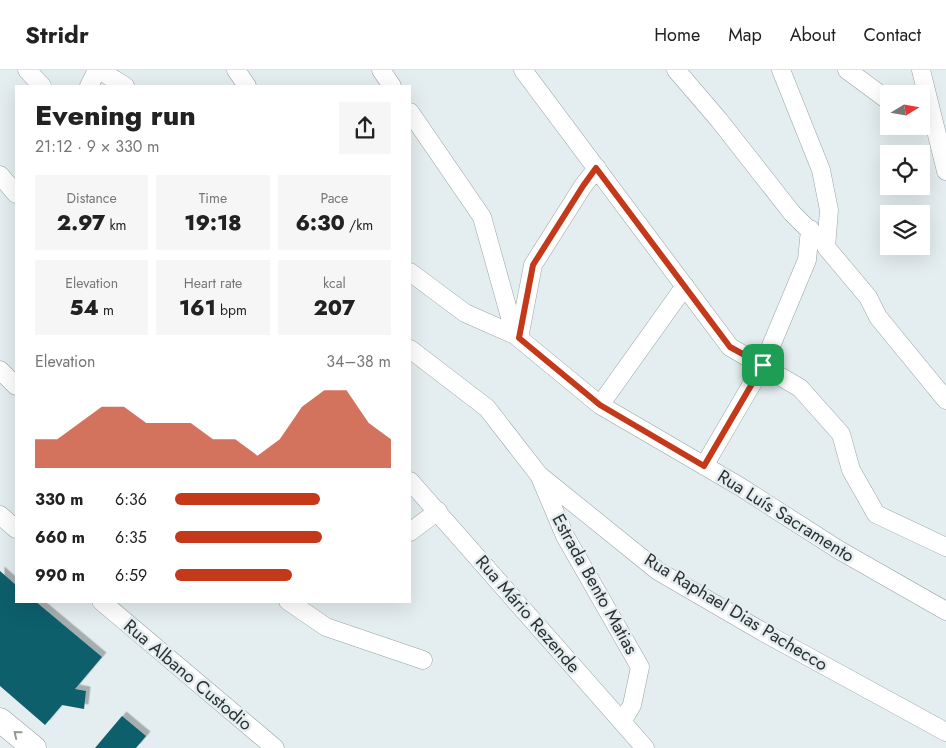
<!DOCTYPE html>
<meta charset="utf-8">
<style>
body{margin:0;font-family:Jost,sans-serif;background:#f6f6f6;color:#222;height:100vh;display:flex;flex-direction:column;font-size:19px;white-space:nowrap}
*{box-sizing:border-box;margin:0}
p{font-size:16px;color:#767676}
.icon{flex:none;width:28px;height:28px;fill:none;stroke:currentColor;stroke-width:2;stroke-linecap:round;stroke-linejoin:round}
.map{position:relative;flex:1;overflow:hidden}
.side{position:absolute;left:15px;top:15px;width:396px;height:518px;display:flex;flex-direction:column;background:#fff;border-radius:0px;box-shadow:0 5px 20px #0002}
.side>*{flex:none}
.needle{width:32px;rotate:79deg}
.controls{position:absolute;left:880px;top:15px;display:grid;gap:10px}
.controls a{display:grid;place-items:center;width:50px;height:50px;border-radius:0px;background:#fff;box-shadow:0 5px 20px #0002;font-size:25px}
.pin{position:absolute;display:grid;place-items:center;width:42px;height:42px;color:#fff;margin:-21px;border-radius:10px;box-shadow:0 2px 8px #0006}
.round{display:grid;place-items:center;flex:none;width:52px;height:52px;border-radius:0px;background:#f6f6f6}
.head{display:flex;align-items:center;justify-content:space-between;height:85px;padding:0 20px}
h1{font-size:28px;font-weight:800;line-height:38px}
.figures{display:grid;grid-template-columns:repeat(3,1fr);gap:8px;height:85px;padding:5px 20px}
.figures div{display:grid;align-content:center;border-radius:0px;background:#f6f6f6;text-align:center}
.figures b{font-size:21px;font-weight:800}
.figures small{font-size:14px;font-weight:400}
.figures p{font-size:14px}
.chart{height:140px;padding:10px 20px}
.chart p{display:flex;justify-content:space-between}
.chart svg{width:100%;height:90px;margin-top:5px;fill:#c3391a;opacity:.7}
ul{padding:0 20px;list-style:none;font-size:16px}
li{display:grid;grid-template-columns:80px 60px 1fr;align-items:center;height:38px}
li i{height:12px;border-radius:6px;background:#c3391a}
header{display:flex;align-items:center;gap:30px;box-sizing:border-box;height:70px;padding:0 25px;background:#fff;border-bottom:1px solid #e0e0e0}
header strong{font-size:24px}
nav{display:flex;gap:28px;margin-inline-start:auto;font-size:18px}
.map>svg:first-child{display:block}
.building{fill:#115e6c;filter:url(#shadow)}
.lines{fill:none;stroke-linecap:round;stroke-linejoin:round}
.street-casing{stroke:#99a2a4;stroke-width:19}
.secondary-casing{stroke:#99a2a4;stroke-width:25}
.street{stroke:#fff;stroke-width:18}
.secondary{stroke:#fff;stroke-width:24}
.oneway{stroke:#969898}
.route-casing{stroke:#fff;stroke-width:10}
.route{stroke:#c3391a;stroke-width:6}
.labels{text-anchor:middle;stroke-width:5;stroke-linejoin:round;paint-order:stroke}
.street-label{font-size:18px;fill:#2d3131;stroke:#e4edef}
</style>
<header>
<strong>Stridr</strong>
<nav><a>Home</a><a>Map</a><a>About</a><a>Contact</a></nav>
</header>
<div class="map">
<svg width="946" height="678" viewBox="0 0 946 678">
<defs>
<filter id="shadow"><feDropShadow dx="4.5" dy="-4.5" stdDeviation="0" flood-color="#0004"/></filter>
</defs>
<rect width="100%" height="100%" fill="#e4edef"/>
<path class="building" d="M0,501L16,515V531H35L102,587L75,619L86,621L84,639L62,635L45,655L0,616Z
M122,646L146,666L136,678H95Z"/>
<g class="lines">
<defs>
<path id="street" d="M27,0L42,16
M99,0L125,16
M236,0L247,16
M381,0L392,16
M523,0L730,277L800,318L841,364L851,400L876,444L946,477
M676,0L719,50L792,143L817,168
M781,0L821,100L829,140L826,177L868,227L878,247L946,330
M847,0L889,31
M921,0L946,101
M89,16L97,0
M410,42L482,147L515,265L600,335L739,416L839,480L946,541
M0,105L16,124
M410,202L465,243L515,265
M519,268L533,195L583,116L597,98
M410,279L487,338L539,405L658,501L763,562L946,662
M0,300L16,316
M600,335L685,216
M704,396L763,295L807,190L810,159
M540,407L565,466L640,597L632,635L622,652
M410,411L645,678
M0,445L16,459
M410,462L438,441
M101,531L275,678
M288,531L326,557L423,590"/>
<path id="secondary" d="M0,650L34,678"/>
</defs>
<use href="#street" class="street-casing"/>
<use href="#secondary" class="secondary-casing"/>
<use href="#street" class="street"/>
<use href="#secondary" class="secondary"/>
</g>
<defs><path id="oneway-chevron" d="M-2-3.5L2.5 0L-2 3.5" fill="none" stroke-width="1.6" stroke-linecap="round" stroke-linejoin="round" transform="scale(1.25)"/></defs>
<use class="oneway" href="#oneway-chevron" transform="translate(17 664) rotate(-141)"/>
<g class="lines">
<defs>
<path id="route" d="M596,98L730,277L763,295L704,396L600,335L519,268L533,195L583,116Z"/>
</defs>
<use href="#route" class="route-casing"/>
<use href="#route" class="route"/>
</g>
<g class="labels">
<g class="street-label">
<text transform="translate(786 446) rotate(32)" y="6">Rua Luís Sacramento</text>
<text transform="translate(595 514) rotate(61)" y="6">Estrada Bento Matias</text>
<text transform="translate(736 542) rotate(31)" y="6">Rua Raphael Dias Pachecco</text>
<text transform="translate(528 544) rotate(49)" y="6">Rua Mário Rezende</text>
<text transform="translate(188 605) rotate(40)" y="6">Rua Albano Custodio</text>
</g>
</g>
</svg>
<div class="controls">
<a><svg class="needle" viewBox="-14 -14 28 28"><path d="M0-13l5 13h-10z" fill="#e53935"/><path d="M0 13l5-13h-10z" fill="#767676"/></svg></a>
<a><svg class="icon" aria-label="locate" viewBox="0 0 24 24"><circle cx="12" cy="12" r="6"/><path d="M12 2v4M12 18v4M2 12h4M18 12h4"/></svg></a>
<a><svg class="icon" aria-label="layers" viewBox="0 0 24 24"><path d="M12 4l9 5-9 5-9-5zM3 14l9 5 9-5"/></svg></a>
</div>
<div class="pin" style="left:763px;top:295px;background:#1e9e55"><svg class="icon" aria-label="arrive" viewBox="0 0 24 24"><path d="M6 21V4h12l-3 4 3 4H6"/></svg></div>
<section class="side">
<div class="head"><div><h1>Evening run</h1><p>21:12 · 9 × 330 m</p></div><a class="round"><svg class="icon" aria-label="share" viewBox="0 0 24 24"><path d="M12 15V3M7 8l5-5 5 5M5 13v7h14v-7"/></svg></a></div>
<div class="figures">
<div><p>Distance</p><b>2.97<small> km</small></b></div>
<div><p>Time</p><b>19:18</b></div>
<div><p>Pace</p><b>6:30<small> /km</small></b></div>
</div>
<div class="figures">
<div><p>Elevation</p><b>54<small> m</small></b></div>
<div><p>Heart rate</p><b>161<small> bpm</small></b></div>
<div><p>kcal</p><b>207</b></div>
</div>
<div class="chart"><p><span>Elevation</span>34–38 m</p>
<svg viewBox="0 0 160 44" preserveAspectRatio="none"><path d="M0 44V30L10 30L20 22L30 14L40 14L50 22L60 22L70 22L80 30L90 30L100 38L110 30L120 14L130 6L140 6L150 22L160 30V44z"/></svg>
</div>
<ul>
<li><b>330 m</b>6:36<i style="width:67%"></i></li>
<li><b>660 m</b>6:35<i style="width:68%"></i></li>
<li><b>990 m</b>6:59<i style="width:54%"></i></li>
</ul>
</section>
</div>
